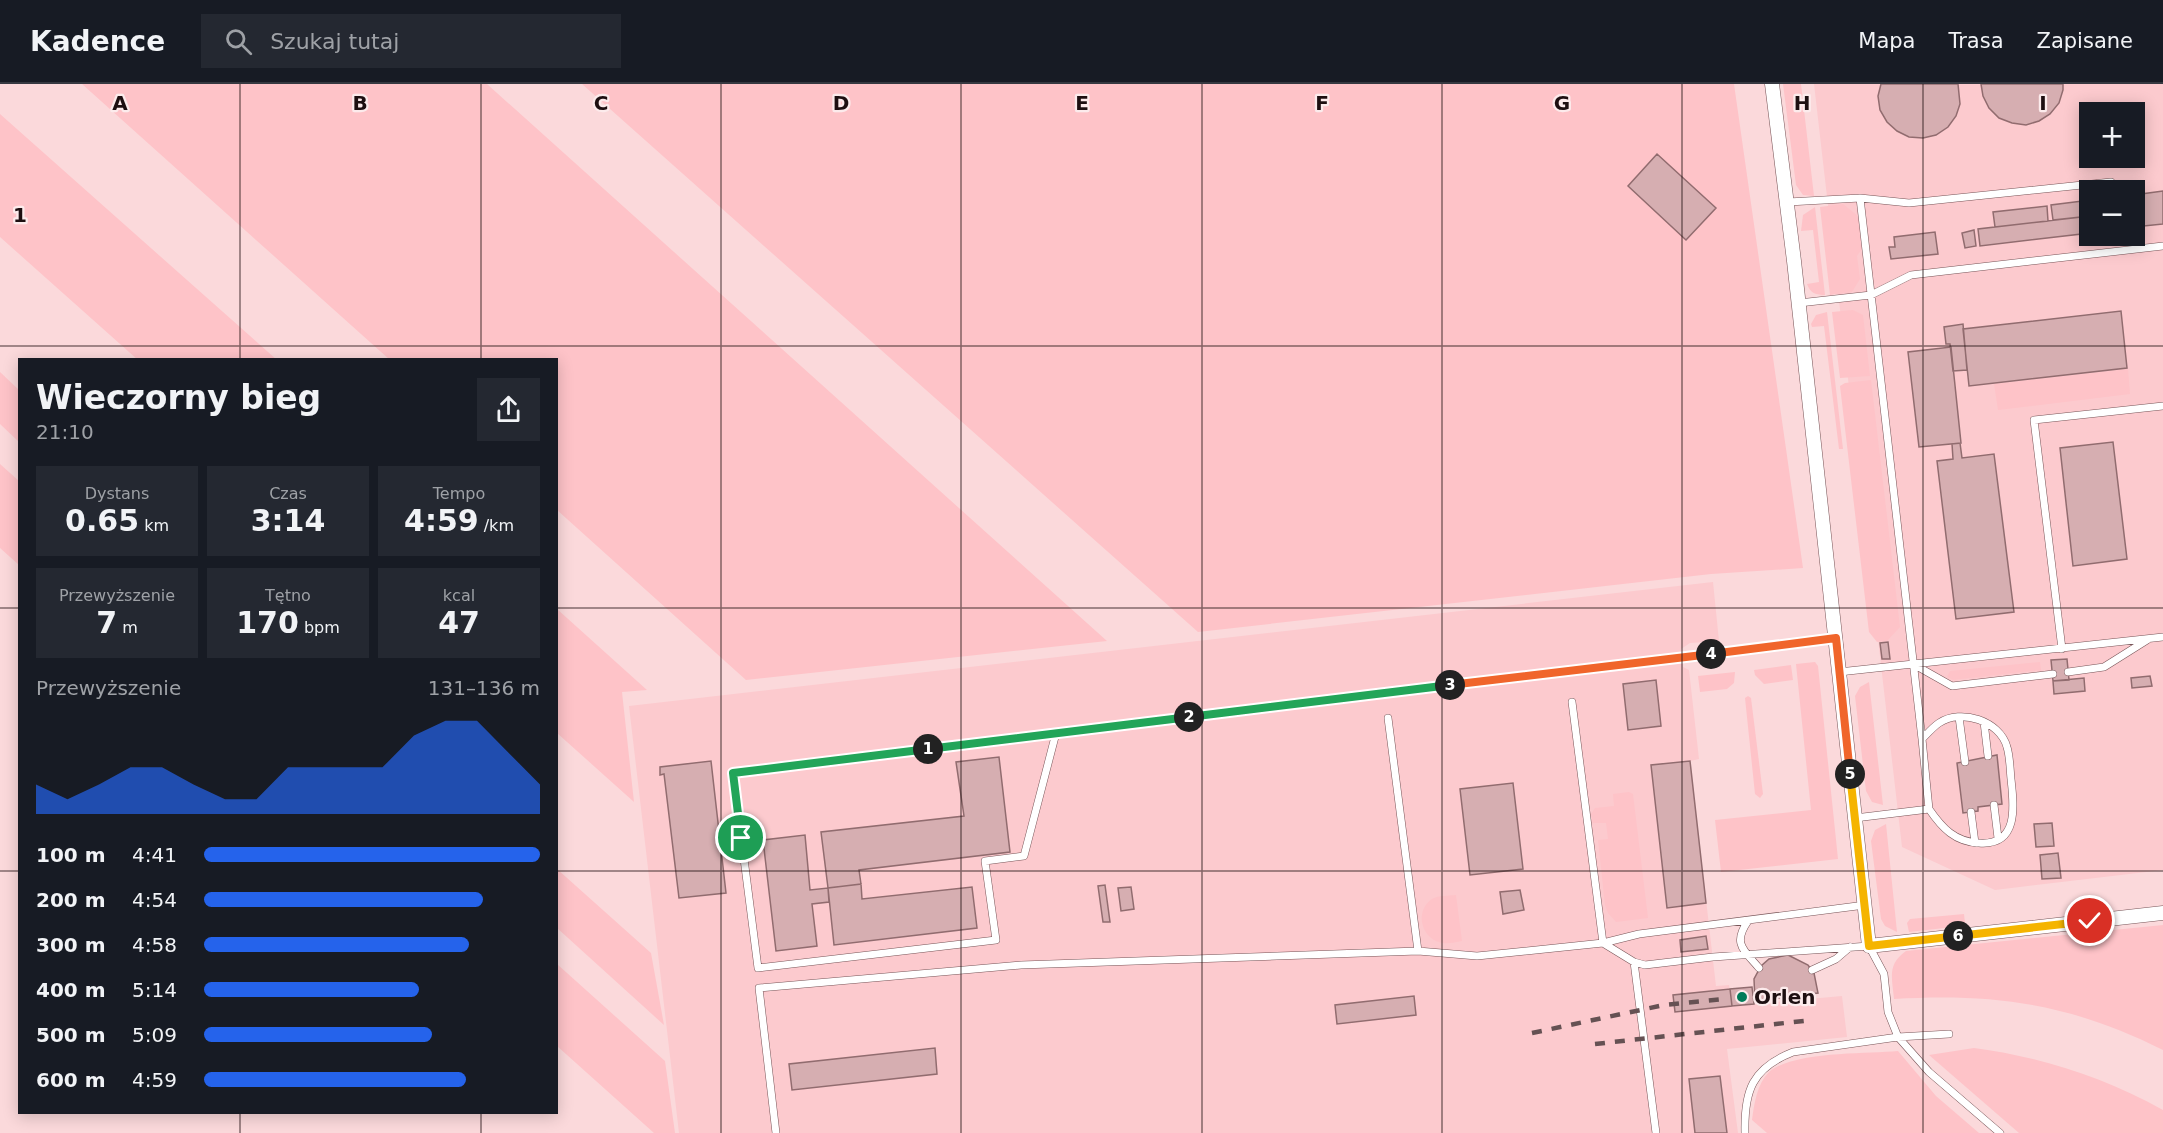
<!DOCTYPE html>
<html lang="pl">
<meta charset="utf-8">
<style>
body{margin:0;font-family:"DejaVu Sans",sans-serif;background:#242831;color:#f1f3f6;height:100vh;display:flex;flex-direction:column;font-size:22px;white-space:nowrap}
*{box-sizing:border-box;margin:0}
p{font-size:20px;color:#9ea1a6}
.icon{flex:none;width:33px;height:33px;fill:none;stroke:currentColor;stroke-width:2;stroke-linecap:round;stroke-linejoin:round}
.map{position:relative;flex:1;overflow:hidden}
.side{position:absolute;left:18px;top:274px;width:540px;height:756px;display:flex;flex-direction:column;background:#171b24;border-radius:0px;box-shadow:0 3px 15px #0003}
.side>*{flex:none}
.fabs{position:absolute;left:2079px;top:18px;display:grid;gap:12px}
.fabs a{display:grid;place-items:center;width:66px;height:66px;border-radius:0px;background:#171b24;box-shadow:0 3px 15px #0003;font-size:30px}
.pin{position:absolute;display:grid;place-items:center;width:51px;height:51px;color:#fff;margin:-26px;border:3px solid #fff;border-radius:50%;box-shadow:0 2px 6px #0007}
.km{position:absolute;width:30px;height:30px;margin:-15px;border-radius:50%;background:#222;color:#fff;font-size:16px;line-height:30px;text-align:center}
.round{display:grid;place-items:center;flex:none;width:63px;height:63px;border-radius:0px;background:#242831}
.head{display:flex;align-items:center;justify-content:space-between;height:102px;padding:0 18px}
h1{font-size:33px;font-weight:700;line-height:45px}
.figures{display:grid;grid-template-columns:repeat(3,1fr);gap:9px;height:102px;padding:6px 18px}
.figures div{display:grid;align-content:center;border-radius:0px;background:#242831;text-align:center}
.figures b{font-size:30px;font-weight:700}
.figures small{font-size:16px;font-weight:400}
.figures p{font-size:16px}
.chart{height:168px;padding:12px 18px}
.chart p{display:flex;justify-content:space-between}
.chart svg{width:100%;height:108px;margin-top:6px;fill:#2563eb;opacity:.7}
ul{padding:0 18px;list-style:none;font-size:20px}
li{display:grid;grid-template-columns:96px 72px 1fr;align-items:center;height:45px}
li i{height:15px;border-radius:8px;background:#2563eb}
header{display:flex;align-items:center;gap:36px;box-sizing:border-box;height:84px;padding:0 30px;background:#171b24;border-bottom:2px solid #363941}
header strong{font-size:28px}
nav{display:flex;gap:33px;margin-inline-start:auto;font-size:21px}
.search{width:420px;height:54px;background:#242831;display:flex;align-items:center;gap:15px;box-sizing:border-box;padding:0 21px;border-radius:0px;color:#9ea1a6;font-size:22px}
.map>svg:first-child{display:block}
.built{fill:#fccace;fill-rule:evenodd}
.green{fill:#fec3c8}
.building{fill:#d6aeb1;stroke:#916c6f;stroke-width:1.5}
.lines{fill:none;stroke-linecap:round;stroke-linejoin:round}
.service-casing{stroke:#775457;stroke-width:8}
.minor-casing{stroke:#775457;stroke-width:15}
.service{stroke:#fff;stroke-width:7}
.minor{stroke:#fff;stroke-width:14}
.rail{stroke:#655153;stroke-width:4.5;stroke-dasharray:10 10;stroke-linecap:butt}
.split-1-casing{stroke:#fff;stroke-width:12}
.split-2-casing{stroke:#fff;stroke-width:12}
.split-3-casing{stroke:#fff;stroke-width:12}
.split-4-casing{stroke:#fff;stroke-width:12}
.split-5-casing{stroke:#fff;stroke-width:12}
.split-6-casing{stroke:#fff;stroke-width:12}
.split-7-casing{stroke:#fff;stroke-width:12}
.split-1{stroke:#22a559;stroke-width:8}
.split-2{stroke:#22a559;stroke-width:8}
.split-3{stroke:#22a559;stroke-width:8}
.split-4{stroke:#f0652b;stroke-width:8}
.split-5{stroke:#f0652b;stroke-width:8}
.split-6{stroke:#f5b400;stroke-width:8}
.split-7{stroke:#f5b400;stroke-width:8}
.grid{fill:none;stroke:#1d0f11;stroke-width:1.5;stroke-opacity:0.55}
.poi-dot{fill:#007b59;stroke:#fcebec;stroke-width:2}
.labels{text-anchor:middle;stroke-width:4.5;stroke-linejoin:round;paint-order:stroke}
.poi-label{font-size:20px;font-weight:bold;fill:#1d0f11;stroke:#fcebec;text-anchor:start}
.grid-label{font-size:20px;text-anchor:middle;font-weight:bold;fill:#1d0f11;stroke:#fcebec;stroke-width:4.5;stroke-linejoin:round;paint-order:stroke}
</style>
<header>
<strong>Kadence</strong>
<div class="search"><svg class="icon" aria-label="search" viewBox="0 0 24 24"><circle cx="10" cy="10" r="6"/><path d="M15 15l6 6"/></svg>Szukaj tutaj</div>
<nav><a>Mapa</a><a>Trasa</a><a>Zapisane</a></nav>
</header>
<div class="map">
<svg width="2163" height="1049" viewBox="0 0 2163 1049">
<rect width="100%" height="100%" fill="#fbd9db"/>
<path class="built" d="M1814,0H2163V786L1995,806L1902,763ZM2090,28H2134V74H2090ZM2090,106H2134V152H2090Z
M1713,498L1719,557L1690,559L1681,565L1683,583L1689,586L1699,675L1690,677L1716,902L1729,901L1732,922L1842,912L1847,953L1727,965L1738,1049H679L629,622Z"/>
<path class="green" d="M82,0H487L1107,557L746,596L557,426L556,276H390Z
M582,0H1734L1803,484L1711,490L1198,548Z
M1783,0H1801L1814,112L1803,111L1796,101Z
M0,30L277,276H138L0,153Z
M1843,120L1858,132L1862,165L1857,172L1860,195L1852,208L1830,211L1820,123Z
M1815,123L1825,211C1816,211 1810,209 1807,200L1819,198L1813,146L1801,147L1803,131Z
M1853,226L1863,231L1870,292L1840,294L1832,228Z
M1827,228L1843,365H1839L1824,242L1812,243L1811,240L1816,231Z
M2128,285L2130,310L1998,326L1994,300Z
M0,288L19,306V358L0,340Z
M1871,296L1900,543L1887,557L1877,558L1869,548L1840,302L1845,299Z
M0,380L19,397V481L0,464Z
M557,525L647,606L622,608L634,718L557,649Z
M1815,578L1818,582L1838,775L1721,788L1715,736L1811,726L1796,580Z
M2040,578L2041,586L1953,596L1947,593L1950,587Z
M1791,581L1793,596L1764,600L1755,591L1754,586Z
M1735,588L1734,599L1727,605L1700,608L1698,592Z
M1869,598L1883,721L1872,718L1866,707L1855,612L1860,603Z
M1748,612L1751,614L1763,710L1760,714L1755,710L1745,614Z
M1629,708L1633,710L1648,834L1616,838L1608,829L1605,821L1598,756L1608,755L1606,739H1593L1591,730L1595,724L1614,722L1613,710Z
M1886,740L1897,848L1885,842L1881,835L1871,757L1875,746Z
M557,785L651,869L664,941L557,844Z
M1456,811L1462,857C1456,858 1449,860 1443,859C1421,856 1414,827 1432,815C1439,811 1448,812 1456,811Z
M1964,830L1965,839L1962,842L1909,848L1907,839L1910,835Z
M2163,841V966C2071,920 1996,909 1894,915C1892,894 1887,880 1906,867Z
M557,880L665,977L675,1049H654L557,962Z
M1974,964C2041,973 2104,993 2163,1026V1049H2019L1929,971Z
M1898,967L1936,1012L1979,1049H1767L1752,1036C1754,1020 1757,1000 1769,988C1794,967 1866,970 1898,967Z"/>
<path class="building" d="M1881,0H1958L1960,20L1956,32L1948,43L1936,51L1923,54L1909,53L1897,47L1887,38L1880,26L1878,12Z
M1981,0H2063V6L2059,19L2050,30L2039,37L2026,41L2012,39L1999,34L1989,24L1983,12Z
M1657,70L1716,124L1686,156L1628,102Z
M2163,107V140L2134,143V111Z
M2090,116V132L2053,136L2051,121Z
M2047,122L2048,137L1995,143L1993,128Z
M2090,132V149L1980,162L1978,145Z
M1974,146L1976,162L1965,164L1962,149Z
M1935,148L1938,170L1891,175L1889,163H1895L1894,153Z
M2121,227L2127,284L1969,302L1963,245Z
M1963,240L1967,286L1953,287L1950,260H1946L1944,243Z
M1951,263L1961,359L1919,363L1908,268Z
M2113,358L2127,475L2073,482L2060,364Z
M1960,359L1962,374L1994,370L2014,528L1956,535L1937,377L1953,375L1952,360Z
M1888,558L1890,575H1882L1880,559Z
M2067,575L2069,596L2053,597L2051,576Z
M2150,592L2152,602L2132,604L2131,594Z
M2084,594L2085,607L2054,610L2053,597Z
M1656,596L1661,642L1628,646L1623,600Z
M1997,671L2002,720L1978,723V727L1963,729L1957,679Z
M999,673L1010,768L859,786L861,800L828,804L821,748L964,732L956,678Z
M711,677L726,809L679,814L664,690L660,691V683Z
M1690,677L1706,819L1667,824L1651,681Z
M1513,699L1523,785L1470,791L1460,705Z
M2052,739L2054,762L2036,763L2034,740Z
M805,751L810,806L828,804L829,818L812,820L817,862L776,867L763,756Z
M2058,769L2061,794L2042,795L2040,771Z
M861,800L862,815L972,803L977,844L834,861L828,804Z
M1105,801L1110,838H1103L1098,802Z
M1131,803L1134,825L1121,827L1118,804Z
M1520,806L1524,826L1503,830L1500,808Z
M1706,852L1708,865L1681,868L1680,856Z
M1788,871L1808,881L1814,889L1818,909L1755,917L1754,895L1761,882L1769,875Z
M1752,903L1754,920L1732,922L1730,905Z
M1730,905L1732,922L1675,928L1673,911Z
M1414,912L1416,931L1337,940L1335,921Z
M935,964L937,990L792,1006L789,980Z
M1720,992L1727,1049H1695L1689,995Z"/>
<g class="lines">
<defs>
<path id="service" d="M1860,114L1922,655
M1788,118L1860,114L1909,119L2111,98
M1799,219L1871,211L1911,191L2163,162
M2062,565L2034,336L2163,322
M1913,580L1952,602L2053,590
M1839,588L2163,553
M2068,588L2104,583L2147,556
M1572,618L1603,859
M1959,633L1965,678
M1388,634L1418,867
M1984,638L1988,672
M1056,649L1024,772L985,777L996,856L758,884L733,689C977,659 1221,629 1464,599C1588,584 1712,572 1836,554
M1994,721L1998,754
M1971,728L1975,759
M1855,734L1929,725L1922,655C1927,650 1933,643 1939,639C1961,624 2000,637 2007,663C2010,673 2010,685 2011,695C2014,722 2019,762 1979,759C1955,758 1942,744 1929,725
M1748,837C1732,860 1744,866 1759,884
M1603,859L1634,878L1645,881L1713,873L1869,862L1884,890L1888,928L1898,953L1929,988L2000,1049
M1634,878L1656,1049
M1812,886L1836,875L1850,863
M776,1049L759,904L1021,881L1418,867L1477,872L1603,859L1639,850L1865,821
M1745,1049C1744,1007 1752,984 1793,968L1898,953L1949,950"/>
<path id="minor" d="M1772,0L1794,177L1869,862L2163,829"/>
</defs>
<use href="#service" class="service-casing"/>
<use href="#minor" class="minor-casing"/>
<use href="#service" class="service"/>
<use href="#minor" class="minor"/>
<path class="rail" d="M1532,949L1664,921L1724,915
M1595,960L1812,936"/>
</g>
<g class="lines">
<defs>
<path id="split-1" d="M741,754L733,689L928,665"/>
<path id="split-2" d="M928,665L1189,633"/>
<path id="split-3" d="M1189,633L1450,601"/>
<path id="split-4" d="M1450,601L1711,570"/>
<path id="split-5" d="M1711,570L1836,554L1850,690"/>
<path id="split-6" d="M1850,690L1869,862L1958,852"/>
<path id="split-7" d="M1958,852L2090,837"/>
</defs>
<use href="#split-1" class="split-1-casing"/>
<use href="#split-2" class="split-2-casing"/>
<use href="#split-3" class="split-3-casing"/>
<use href="#split-4" class="split-4-casing"/>
<use href="#split-5" class="split-5-casing"/>
<use href="#split-6" class="split-6-casing"/>
<use href="#split-7" class="split-7-casing"/>
<use href="#split-1" class="split-1"/>
<use href="#split-2" class="split-2"/>
<use href="#split-3" class="split-3"/>
<use href="#split-4" class="split-4"/>
<use href="#split-5" class="split-5"/>
<use href="#split-6" class="split-6"/>
<use href="#split-7" class="split-7"/>
</g>
<path class="grid" d="M240,0V276M481,0V276M721,0V1049M961,0V1049M1202,0V1049M1442,0V1049M1682,0V1049M1923,0V1049M0,262H2163M0,524H20M556,524H2163M0,787H20M556,787H2163M240,1029V1049M481,1029V1049"/>
<circle class="poi-dot" cx="1742" cy="913" r="6"/>
<g class="labels">
<g class="poi-label">
<text x="1754" y="920">Orlen</text>
</g>
</g>
<g class="grid-label">
<text x="120" y="26">A</text>
<text x="360" y="26">B</text>
<text x="601" y="26">C</text>
<text x="841" y="26">D</text>
<text x="1082" y="26">E</text>
<text x="1322" y="26">F</text>
<text x="1562" y="26">G</text>
<text x="1802" y="26">H</text>
<text x="2043" y="26">I</text>
<text x="20" y="138">1</text>
</g>
</svg>
<div class="fabs">
<a>+</a>
<a>−</a>
</div>
<div class="pin" style="left:741px;top:754px;background:#1e9e55"><svg class="icon" aria-label="arrive" viewBox="0 0 24 24"><path d="M6 21V4h12l-3 4 3 4H6"/></svg></div>
<div class="pin" style="left:2090px;top:837px;background:#d93025"><svg class="icon" aria-label="check" viewBox="0 0 24 24"><path d="M5 12l5 5 9-10"/></svg></div>
<b class="km" style="left:928px;top:665px">1</b>
<b class="km" style="left:1189px;top:633px">2</b>
<b class="km" style="left:1450px;top:601px">3</b>
<b class="km" style="left:1711px;top:570px">4</b>
<b class="km" style="left:1850px;top:690px">5</b>
<b class="km" style="left:1958px;top:852px">6</b>
<section class="side">
<div class="head"><div><h1>Wieczorny bieg</h1><p>21:10</p></div><a class="round"><svg class="icon" aria-label="share" viewBox="0 0 24 24"><path d="M12 15V3M7 8l5-5 5 5M5 13v7h14v-7"/></svg></a></div>
<div class="figures">
<div><p>Dystans</p><b>0.65<small> km</small></b></div>
<div><p>Czas</p><b>3:14</b></div>
<div><p>Tempo</p><b>4:59<small> /km</small></b></div>
</div>
<div class="figures">
<div><p>Przewyższenie</p><b>7<small> m</small></b></div>
<div><p>Tętno</p><b>170<small> bpm</small></b></div>
<div><p>kcal</p><b>47</b></div>
</div>
<div class="chart"><p><span>Przewyższenie</span>131–136 m</p>
<svg viewBox="0 0 160 44" preserveAspectRatio="none"><path d="M0 44V32L10 38L20 32L30 25L40 25L50 32L60 38L70 38L80 25L90 25L100 25L110 25L120 12L130 6L140 6L150 19L160 32V44z"/></svg>
</div>
<ul>
<li><b>100 m</b>4:41<i style="width:100%"></i></li>
<li><b>200 m</b>4:54<i style="width:83%"></i></li>
<li><b>300 m</b>4:58<i style="width:79%"></i></li>
<li><b>400 m</b>5:14<i style="width:64%"></i></li>
<li><b>500 m</b>5:09<i style="width:68%"></i></li>
<li><b>600 m</b>4:59<i style="width:78%"></i></li>
</ul>
</section>
</div>
